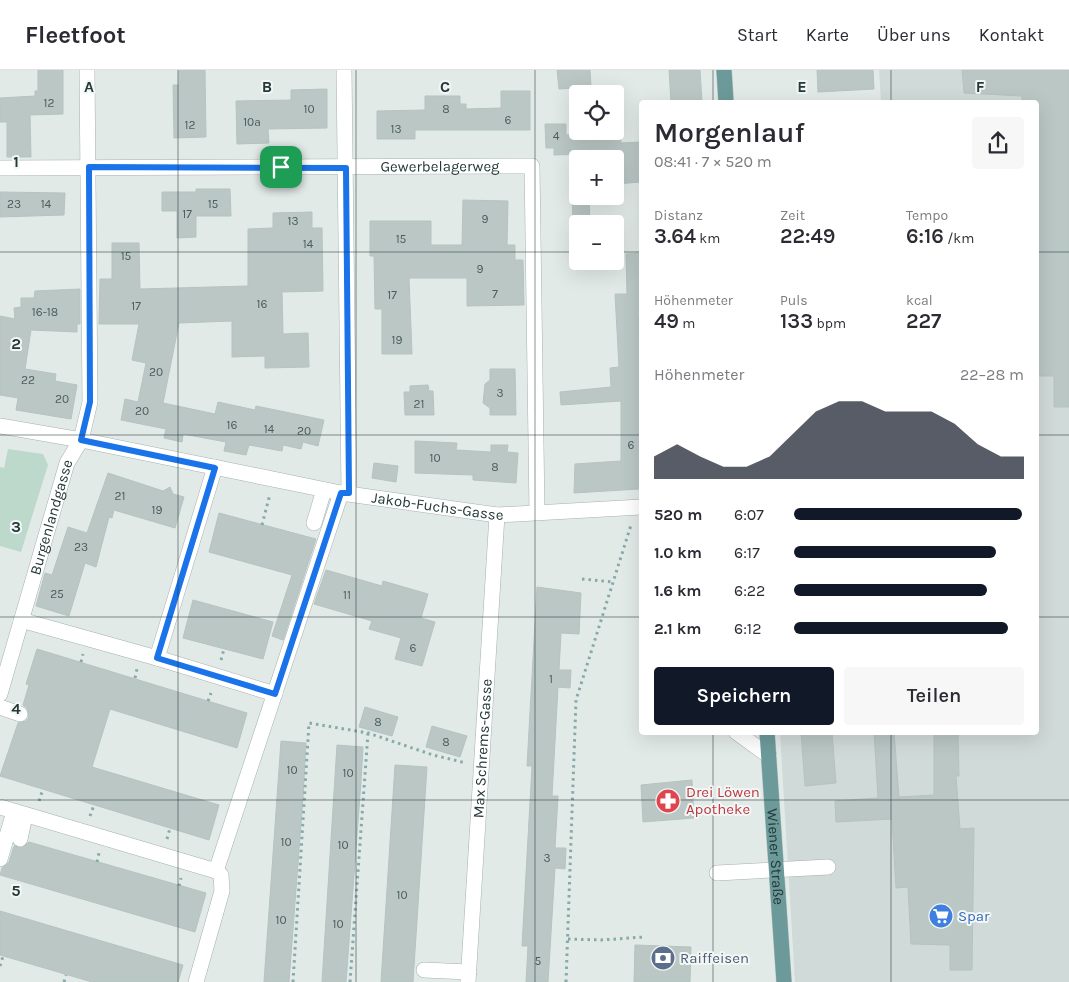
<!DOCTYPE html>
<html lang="de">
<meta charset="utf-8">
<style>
body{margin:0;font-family:Karla,sans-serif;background:#f7f7f7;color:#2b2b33;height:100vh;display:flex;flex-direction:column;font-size:19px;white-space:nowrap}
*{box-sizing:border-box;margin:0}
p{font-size:16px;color:#7c7c81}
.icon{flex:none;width:28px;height:28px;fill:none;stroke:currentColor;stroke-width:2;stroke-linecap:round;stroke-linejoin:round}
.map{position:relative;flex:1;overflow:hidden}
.side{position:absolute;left:639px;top:30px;width:400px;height:635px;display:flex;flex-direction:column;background:#fff;border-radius:5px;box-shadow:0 5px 20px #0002}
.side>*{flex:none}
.tools{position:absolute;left:569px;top:15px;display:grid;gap:10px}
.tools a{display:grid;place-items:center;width:55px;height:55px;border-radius:5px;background:#fff;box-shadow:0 5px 20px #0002;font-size:25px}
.pin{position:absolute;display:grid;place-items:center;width:42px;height:42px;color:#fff;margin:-21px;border-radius:10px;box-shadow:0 2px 8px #0006}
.round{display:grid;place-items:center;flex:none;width:52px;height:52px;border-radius:5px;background:#f7f7f7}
.overview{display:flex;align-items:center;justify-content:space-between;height:85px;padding:0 15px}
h1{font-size:28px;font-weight:600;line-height:38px}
.metrics{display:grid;grid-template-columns:repeat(3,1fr);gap:8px;height:85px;padding:5px 15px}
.metrics div{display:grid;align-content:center}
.metrics b{font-size:21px;font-weight:600}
.metrics small{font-size:14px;font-weight:400}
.metrics p{font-size:14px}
.chart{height:140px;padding:10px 15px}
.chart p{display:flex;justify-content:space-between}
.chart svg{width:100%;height:90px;margin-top:5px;fill:#111827;opacity:.7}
.cta{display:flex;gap:10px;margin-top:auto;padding:10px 15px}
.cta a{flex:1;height:58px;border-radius:5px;background:#111827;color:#fff;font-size:20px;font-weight:600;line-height:58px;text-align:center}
.cta a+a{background:#f7f7f7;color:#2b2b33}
ul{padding:0 15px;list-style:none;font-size:16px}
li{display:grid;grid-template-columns:80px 60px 1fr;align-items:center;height:38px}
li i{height:12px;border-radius:6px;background:#111827}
header{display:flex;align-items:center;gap:30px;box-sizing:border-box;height:70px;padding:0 25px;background:#fff;border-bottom:1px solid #e1e1e2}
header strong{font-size:24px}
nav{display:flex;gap:28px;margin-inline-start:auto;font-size:18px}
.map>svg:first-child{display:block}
.built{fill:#d0dad8}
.green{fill:#bdd9cb}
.building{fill:#bac7c5;stroke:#b5c3c1}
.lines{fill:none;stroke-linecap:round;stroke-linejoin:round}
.minor-casing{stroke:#a5b1b0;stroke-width:16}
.major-casing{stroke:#bdc4c3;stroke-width:16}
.path{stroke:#86aaa7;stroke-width:3;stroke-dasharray:2.5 4;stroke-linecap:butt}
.minor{stroke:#fff;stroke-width:15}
.major{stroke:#6c9a9a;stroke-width:15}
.route-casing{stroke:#fff;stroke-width:10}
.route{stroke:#1a73e8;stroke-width:6}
.grid{fill:none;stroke:#243938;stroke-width:1;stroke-opacity:0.55}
.labels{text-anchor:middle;stroke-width:4;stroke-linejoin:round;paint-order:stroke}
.number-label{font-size:12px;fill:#4a5c5b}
.street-label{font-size:15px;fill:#243938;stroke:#f2f7f6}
.health-label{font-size:15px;fill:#be3a42;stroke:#f2f7f6;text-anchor:start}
.shop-label{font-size:15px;fill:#366cbe;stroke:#f2f7f6;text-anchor:start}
.service-label{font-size:15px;fill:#4e5e75;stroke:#f2f7f6;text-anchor:start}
.grid-label{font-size:16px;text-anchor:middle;font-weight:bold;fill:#243938;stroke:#f2f7f6;stroke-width:4;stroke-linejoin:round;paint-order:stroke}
</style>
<header>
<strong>Fleetfoot</strong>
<nav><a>Start</a><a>Karte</a><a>Über uns</a><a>Kontakt</a></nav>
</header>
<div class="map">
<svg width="1069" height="912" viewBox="0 0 1069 912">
<rect width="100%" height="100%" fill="#e2eae8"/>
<path class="built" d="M879,0H1069V912H795L780,663L1036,662V32H881Z"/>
<path class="green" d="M8,379L43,384L48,395L21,482L0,476V397L4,398Z"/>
<path class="building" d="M38,0H63V44L30,45L31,87H7V52H0V28L35,26V21H38Z
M179,0H205L206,67L174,68L173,15H179Z
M557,0H590L591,17L559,19Z
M669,0H700L702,32H671Z
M817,0H873L874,19L818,22Z
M962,0H1069V337H1054V306H1036V32H1022V26L964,23Z
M327,19V58L268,59L269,73L237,74L236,31L291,30V20Z
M501,21H530V60H415V69H377V41L425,40V26H460V34H466V39L501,38Z
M545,54H566V65L620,62L621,73L641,72V112L615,114V89H589V84L554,85V78H546Z
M196,119H230L231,146H196V167L177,168V141H162V122H196Z
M0,122L65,123L64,145L0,147Z
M589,126L590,154H573L572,127Z
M463,130L508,131L507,175H515V190H523L524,235L467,236V208H409L412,284H382V239H375L374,186H370V151H431V175H462Z
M312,142V158H322L323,221L282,222L283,264L308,263L309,297L265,298V286L232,287V251L179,253L163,333L215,344L218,332L255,340L256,336L324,350L318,376L303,372L301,379L283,375L282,381L249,375L246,385L224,381L226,372L183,364L182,372L164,368L166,359L121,350L125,329L138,332L146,293L132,290L139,254H99L100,209H112V173H139L140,219L248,216V159L273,158V143Z
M641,183V241H638L641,296V395L639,419L574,423L575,394L621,391V331L561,335L560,322L611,317L610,298L619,297L615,224H627L626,184Z
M80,219V254H77V262L31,260L25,299L56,304L55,311L77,315L71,349L16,340L18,328L0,325V246L15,249L14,238L21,237V228H34L35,221Z
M490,299H515L516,345H490V338L483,333L485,314L490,310Z
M428,315L429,321H433L434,345H405L404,322H410V316Z
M415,371L457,373L456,380L491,382V375H508L507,382L518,383L516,413L473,410V405L415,403Z
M374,393L398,396L396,412L372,408Z
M108,403L163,421L170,417L173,424L184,427L175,458L114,440L112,448L109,447L96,497L85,493L69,546L36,536L45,503L52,505L68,457L87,463Z
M219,443L316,469L283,570L272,566L292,505L209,482Z
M326,500L382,516L383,511L428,524L421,548L435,552L422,596L395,589L401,568L369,559L372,551L314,534Z
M537,517L581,523L579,564L561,563L559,600H571L570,618L558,617L552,726H558L555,778H566L565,799L555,798L548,912H526L528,876H522L532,696H527Z
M193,530L273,552L263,589L183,568Z
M37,579L247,643L237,678L110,639L92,697L219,735L209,770L0,706L18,653L26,651L29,647L27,638L23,635L29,615L26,614Z
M365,637L398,647L392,666L359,657Z
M432,656L467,666L460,687L426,677Z
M801,662H832L836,713L805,716Z
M874,662H894L899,727L934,725V662H958L959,706H956L960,759L974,758L972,900H950V875L911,874L908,817L896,818L892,749L836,752L835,731L878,728Z
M281,671L306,673L303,727L289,912H264Z
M337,675L363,677L361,712L346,912H322Z
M395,695L427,697L413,912H381Z
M692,710L694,748L643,752L641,715Z
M29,772L206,823L195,862L0,805L2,798L9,792L14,776L22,778Z
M0,841L183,895L178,912H92L0,885Z
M635,875L691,877L690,912H634Z"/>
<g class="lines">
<defs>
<g id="minor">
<path d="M344,0L349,423"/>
<path id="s1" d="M0,98L532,96L537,442"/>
<path id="s2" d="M0,356L81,370L341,423L497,445L641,437"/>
<path d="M215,397L157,588L275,624"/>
<path d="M314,453L324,420"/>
<path d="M21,550L157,588"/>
<path id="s3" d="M0,624L67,393L81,370L90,332L87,0"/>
<path d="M0,637L20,644"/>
<path d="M736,662L769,686"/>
<path d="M0,737L216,801L341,423"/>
<path d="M20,769L25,745"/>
<path d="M0,789L14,742"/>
<path d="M717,803L828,797"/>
<path d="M424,900L469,902"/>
<path d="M196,912L222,821L221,805L216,801"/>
<path id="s4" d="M468,912L497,445"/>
</g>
<g id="major">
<path d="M724,0L726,32"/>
<path id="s5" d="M767,662L784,912"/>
</g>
</defs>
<use href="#minor" class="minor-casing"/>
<use href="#major" class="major-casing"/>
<path class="path" d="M262,455L270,424
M582,509L613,512
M221,590L224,579
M81,592L83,584
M135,608L137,599
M208,631L211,623
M39,731L43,719
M90,746L94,735
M167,769L170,758
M97,792L99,783
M179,816L181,808
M568,869L601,870L644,867
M0,896L3,886
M64,912L66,905
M293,912L309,653L368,663L433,685L466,693
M350,912L368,663
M566,912L576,630L631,455"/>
<use href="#minor" class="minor"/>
<use href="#major" class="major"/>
</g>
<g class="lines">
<defs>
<path id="route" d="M89,97L346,98L349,423H341L275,624L157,588L215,398L81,370L90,332Z"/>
</defs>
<use href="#route" class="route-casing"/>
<use href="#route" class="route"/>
</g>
<path class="grid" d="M178,0V912M356,0V912M535,0V912M713,0V32M891,0V32M0,182H578M615,182H641M1036,182H1069M0,365H641M1036,365H1069M0,547H641M1036,547H1069M713,662V912M891,662V912M0,730H1069"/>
<defs>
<symbol id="pharmacy-disc" viewBox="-11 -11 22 22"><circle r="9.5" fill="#e0444e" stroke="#f2f7f6"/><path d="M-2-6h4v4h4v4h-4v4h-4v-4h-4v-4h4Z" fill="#fff"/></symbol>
<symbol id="supermarket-disc" viewBox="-11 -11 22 22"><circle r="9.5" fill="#3f7fe0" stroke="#f2f7f6"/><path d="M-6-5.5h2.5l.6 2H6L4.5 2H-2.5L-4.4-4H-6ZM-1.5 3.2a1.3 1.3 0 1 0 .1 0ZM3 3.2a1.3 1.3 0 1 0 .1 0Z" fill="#fff"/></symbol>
<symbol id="bank-disc" viewBox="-11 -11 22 22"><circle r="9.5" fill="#5c6f8a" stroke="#f2f7f6"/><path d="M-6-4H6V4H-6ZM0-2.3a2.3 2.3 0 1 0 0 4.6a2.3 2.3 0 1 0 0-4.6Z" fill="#fff"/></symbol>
</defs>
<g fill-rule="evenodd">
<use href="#pharmacy-disc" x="654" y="717" width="28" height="28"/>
<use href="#supermarket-disc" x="927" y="832" width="28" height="28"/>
<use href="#bank-disc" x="649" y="874" width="28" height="28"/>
</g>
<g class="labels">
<g class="number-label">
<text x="49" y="37">12</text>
<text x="309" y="43">10</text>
<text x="446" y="43">8</text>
<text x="508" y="54">6</text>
<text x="252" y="56">10a</text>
<text x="190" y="59">12</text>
<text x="396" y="63">13</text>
<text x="556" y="70">4</text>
<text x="14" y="138">23</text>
<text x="46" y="138">14</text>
<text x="213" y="138">15</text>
<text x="187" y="148">17</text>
<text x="485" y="153">9</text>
<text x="293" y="155">13</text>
<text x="401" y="173">15</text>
<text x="308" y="178">14</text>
<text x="126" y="190">15</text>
<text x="480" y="203">9</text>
<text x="495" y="228">7</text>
<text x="392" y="229">17</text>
<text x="262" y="238">16</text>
<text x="136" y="240">17</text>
<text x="45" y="246">16-18</text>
<text x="397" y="274">19</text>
<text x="156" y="306">20</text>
<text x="28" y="314">22</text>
<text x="500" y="327">3</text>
<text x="62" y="333">20</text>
<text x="419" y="338">21</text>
<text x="142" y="345">20</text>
<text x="232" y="359">16</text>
<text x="269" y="363">14</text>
<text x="304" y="365">20</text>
<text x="631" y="379">6</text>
<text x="435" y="392">10</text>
<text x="495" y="401">8</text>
<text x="120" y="430">21</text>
<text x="157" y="444">19</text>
<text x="81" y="481">23</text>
<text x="57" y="528">25</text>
<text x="347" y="529">11</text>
<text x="413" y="582">6</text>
<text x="551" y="613">1</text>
<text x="378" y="656">8</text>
<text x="446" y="676">8</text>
<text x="292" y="704">10</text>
<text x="348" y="707">10</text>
<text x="286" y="776">10</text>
<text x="343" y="779">10</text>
<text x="547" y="792">3</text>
<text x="402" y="829">10</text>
<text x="281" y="854">10</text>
<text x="338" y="858">10</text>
<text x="538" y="895">5</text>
</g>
<g class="street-label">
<text dy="5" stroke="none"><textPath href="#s1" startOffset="440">Gewerbelagerweg</textPath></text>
<text dy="5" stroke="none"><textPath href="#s2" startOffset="445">Jakob-Fuchs-Gasse</textPath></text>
<text dy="5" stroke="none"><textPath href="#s3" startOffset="184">Burgenlandgasse</textPath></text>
<text dy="5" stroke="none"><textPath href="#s4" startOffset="234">Max Schrems-Gasse</textPath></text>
<text dy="5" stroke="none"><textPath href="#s5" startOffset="125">Wiener Straße</textPath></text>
</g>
<g class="health-label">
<text x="686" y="727">Drei Löwen<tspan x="686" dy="17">Apotheke</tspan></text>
</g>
<g class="shop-label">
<text x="958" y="851">Spar</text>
</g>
<g class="service-label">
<text x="680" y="893">Raiffeisen</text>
</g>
</g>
<g class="grid-label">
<text x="89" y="22">A</text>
<text x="267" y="22">B</text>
<text x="445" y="22">C</text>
<text x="802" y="22">E</text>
<text x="980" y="22">F</text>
<text x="16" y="97">1</text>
<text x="16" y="279">2</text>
<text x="16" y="462">3</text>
<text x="16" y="644">4</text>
<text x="16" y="826">5</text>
</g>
</svg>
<div class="tools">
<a><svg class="icon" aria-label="locate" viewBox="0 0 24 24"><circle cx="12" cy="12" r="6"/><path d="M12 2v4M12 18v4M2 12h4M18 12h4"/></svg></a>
<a>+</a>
<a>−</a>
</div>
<div class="pin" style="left:281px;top:97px;background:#1e9e55"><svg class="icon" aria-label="arrive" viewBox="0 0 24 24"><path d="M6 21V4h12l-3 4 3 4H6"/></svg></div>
<section class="side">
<div class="overview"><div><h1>Morgenlauf</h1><p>08:41 · 7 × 520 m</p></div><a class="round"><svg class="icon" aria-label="share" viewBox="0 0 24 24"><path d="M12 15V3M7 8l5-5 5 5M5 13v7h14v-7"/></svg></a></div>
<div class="metrics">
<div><p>Distanz</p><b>3.64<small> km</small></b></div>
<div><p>Zeit</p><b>22:49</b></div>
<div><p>Tempo</p><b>6:16<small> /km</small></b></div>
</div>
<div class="metrics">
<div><p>Höhenmeter</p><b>49<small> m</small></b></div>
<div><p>Puls</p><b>133<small> bpm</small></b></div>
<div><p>kcal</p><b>227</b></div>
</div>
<div class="chart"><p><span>Höhenmeter</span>22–28 m</p>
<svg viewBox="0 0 160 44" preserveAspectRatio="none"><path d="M0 44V33L10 27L20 33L30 38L40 38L50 33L60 22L70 11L80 6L90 6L100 11L110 11L120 11L130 17L140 27L150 33L160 33V44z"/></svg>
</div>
<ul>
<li><b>520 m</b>6:07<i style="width:99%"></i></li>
<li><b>1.0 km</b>6:17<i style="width:88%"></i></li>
<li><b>1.6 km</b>6:22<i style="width:84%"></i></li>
<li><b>2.1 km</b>6:12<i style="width:93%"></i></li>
</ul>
<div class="cta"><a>Speichern</a><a>Teilen</a></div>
</section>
</div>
